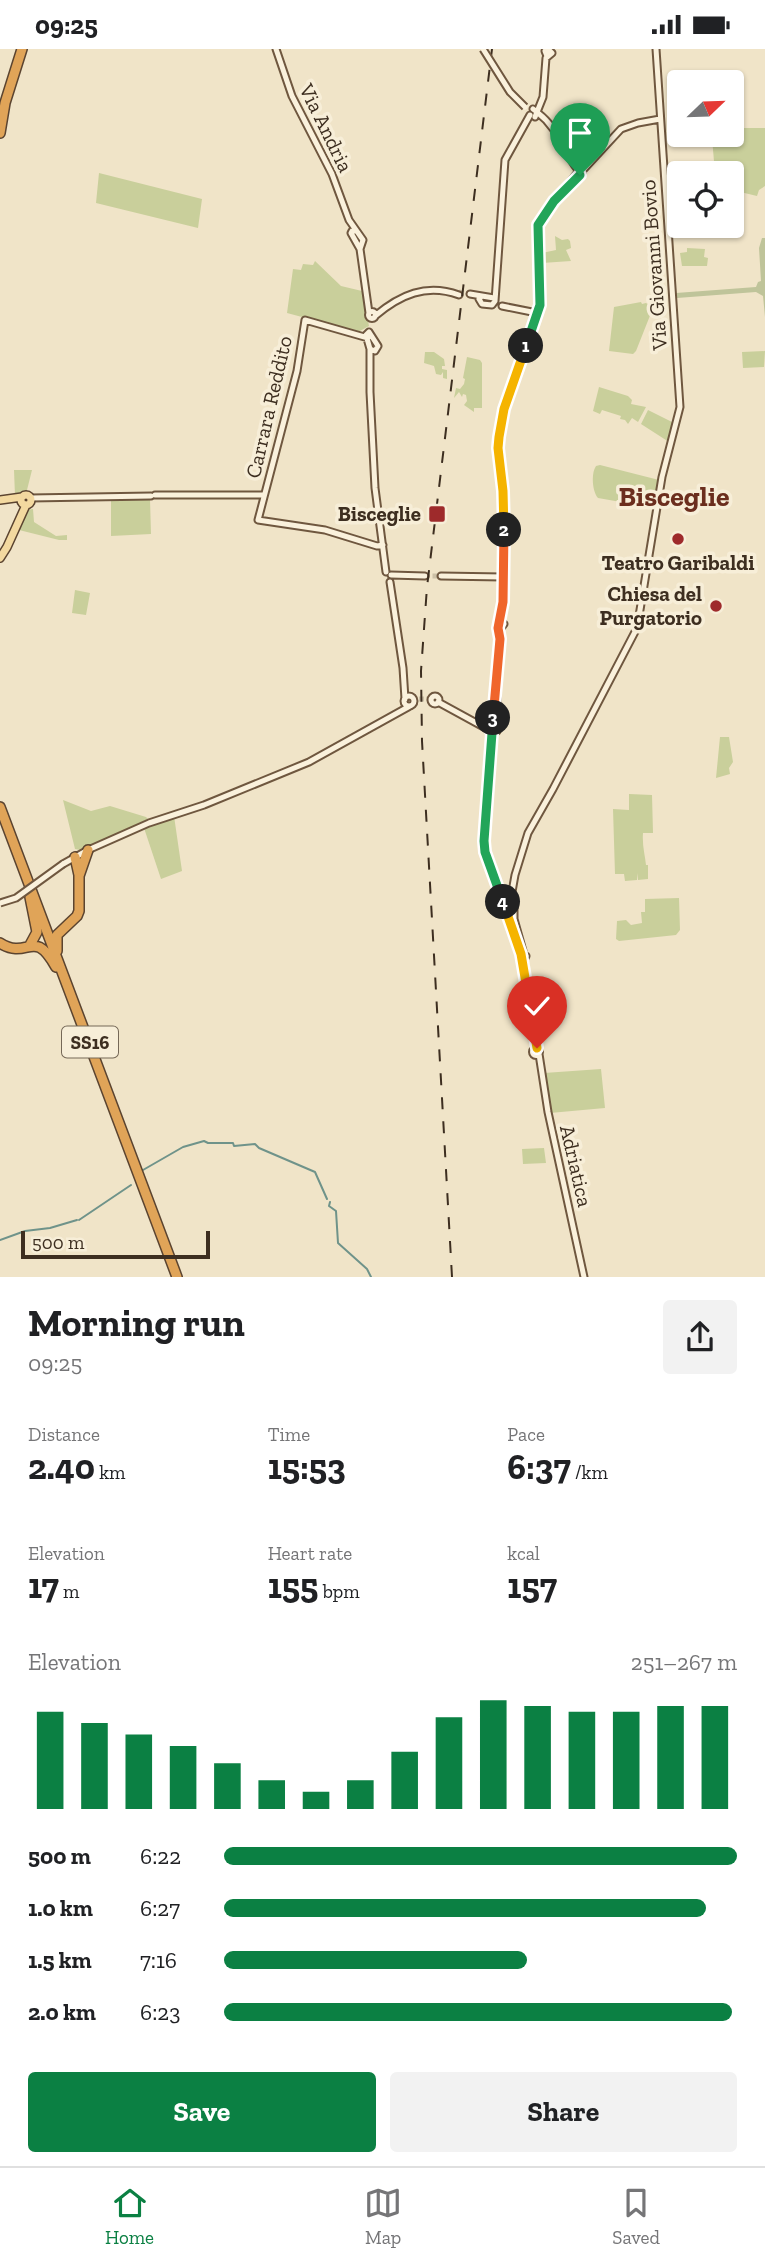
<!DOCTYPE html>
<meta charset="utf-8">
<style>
body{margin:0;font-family:"Zilla Slab",serif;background:#f2f2f2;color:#202124;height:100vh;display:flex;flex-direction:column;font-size:26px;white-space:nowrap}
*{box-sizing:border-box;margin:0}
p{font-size:23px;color:#757577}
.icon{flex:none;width:38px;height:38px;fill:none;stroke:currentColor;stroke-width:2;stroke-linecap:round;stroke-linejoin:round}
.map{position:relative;height:1228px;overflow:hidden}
.panel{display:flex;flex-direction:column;background:#fff;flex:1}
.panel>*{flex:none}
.needle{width:46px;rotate:67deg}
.tools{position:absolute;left:667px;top:21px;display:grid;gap:14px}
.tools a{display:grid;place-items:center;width:77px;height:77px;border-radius:7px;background:#fff;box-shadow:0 2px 5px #0004;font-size:35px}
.scale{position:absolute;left:21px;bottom:18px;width:189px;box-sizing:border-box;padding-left:7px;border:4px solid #3d2e20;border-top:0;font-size:19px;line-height:24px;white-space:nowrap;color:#3d2e20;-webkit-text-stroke:5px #f7eed8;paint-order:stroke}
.pin{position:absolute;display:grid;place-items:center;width:60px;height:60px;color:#fff;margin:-72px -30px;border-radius:50% 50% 50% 0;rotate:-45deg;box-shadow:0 0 7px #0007}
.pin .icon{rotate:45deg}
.km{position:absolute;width:35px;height:35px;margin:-18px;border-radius:50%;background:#222;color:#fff;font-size:19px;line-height:35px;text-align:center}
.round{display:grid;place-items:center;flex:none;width:74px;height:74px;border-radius:7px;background:#f2f2f2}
.summary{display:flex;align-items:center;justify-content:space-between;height:119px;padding:0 28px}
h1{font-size:38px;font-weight:800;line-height:52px}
.stats{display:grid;grid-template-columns:repeat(3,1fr);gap:10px;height:119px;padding:7px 28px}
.stats div{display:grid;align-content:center}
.stats b{font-size:35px;font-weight:800}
.stats small{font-size:19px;font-weight:400}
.stats p{font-size:19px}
.chart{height:196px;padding:14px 28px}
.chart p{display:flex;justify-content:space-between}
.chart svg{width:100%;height:126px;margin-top:7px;stroke:#0b8043;stroke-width:6}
.cta{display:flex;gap:14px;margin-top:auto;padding:14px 28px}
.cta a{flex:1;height:80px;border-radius:7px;background:#0b8043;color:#fff;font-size:28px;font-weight:800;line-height:80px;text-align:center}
.cta a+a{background:#f2f2f2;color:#202124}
ul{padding:0 28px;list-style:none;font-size:23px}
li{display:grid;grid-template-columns:112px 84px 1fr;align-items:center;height:52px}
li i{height:18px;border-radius:9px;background:#0b8043}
.status{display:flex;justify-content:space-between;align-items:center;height:49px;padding:0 35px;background:#fff;direction:ltr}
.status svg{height:19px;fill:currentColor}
.tabs{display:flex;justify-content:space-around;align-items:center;height:98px;border-top:2px solid #e0e0e0;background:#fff;font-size:19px;color:#757577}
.tabs a{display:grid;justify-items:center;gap:4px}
.tabs .current{color:#0b8043}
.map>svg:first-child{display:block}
.green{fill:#c9cf9b}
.cemetery{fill:#bfc49a}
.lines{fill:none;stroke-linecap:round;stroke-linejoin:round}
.stream{stroke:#6f938a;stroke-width:2}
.secondary-tunnel{stroke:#ccc0a6;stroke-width:5;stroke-dasharray:5 2.5;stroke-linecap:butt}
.secondary-casing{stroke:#6f573f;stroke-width:9}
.primary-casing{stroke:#5b4430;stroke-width:10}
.highway-casing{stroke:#5b4430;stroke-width:12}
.secondary{stroke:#faf1dc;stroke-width:5}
.primary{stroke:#f3d9a0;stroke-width:7}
.highway{stroke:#e0a458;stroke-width:9}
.rail{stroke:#3d2e20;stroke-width:2;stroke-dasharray:12 12;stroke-linecap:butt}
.secondary-bridge-casing{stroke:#6f573f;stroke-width:9;stroke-linecap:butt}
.secondary-bridge{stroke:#faf1dc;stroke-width:5}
.split-1-casing{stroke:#fff;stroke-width:14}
.split-2-casing{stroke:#fff;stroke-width:14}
.split-3-casing{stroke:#fff;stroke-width:14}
.split-4-casing{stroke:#fff;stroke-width:14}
.split-5-casing{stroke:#fff;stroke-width:14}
.split-1{stroke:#22a559;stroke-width:9}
.split-2{stroke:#f5b400;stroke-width:9}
.split-3{stroke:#f0652b;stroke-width:9}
.split-4{stroke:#22a559;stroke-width:9}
.split-5{stroke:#f5b400;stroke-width:9}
.poi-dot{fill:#9e2a2b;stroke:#f7eed8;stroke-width:2.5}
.labels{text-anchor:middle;stroke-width:7;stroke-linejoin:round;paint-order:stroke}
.shield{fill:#f7eed8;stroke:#756857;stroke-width:2}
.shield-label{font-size:19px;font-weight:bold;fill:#3d2e20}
.street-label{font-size:21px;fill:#3d2e20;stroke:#f7eed8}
.poi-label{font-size:21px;font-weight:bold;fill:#3d2e20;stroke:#f7eed8;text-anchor:end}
.district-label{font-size:28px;font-weight:bold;fill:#6b2e1e;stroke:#f7eed8}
</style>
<div class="status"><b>09:25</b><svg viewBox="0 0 49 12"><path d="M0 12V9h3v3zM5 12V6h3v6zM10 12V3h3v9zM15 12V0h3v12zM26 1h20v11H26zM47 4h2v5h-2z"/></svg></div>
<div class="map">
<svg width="765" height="1228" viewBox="0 0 765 1228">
<rect width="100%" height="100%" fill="#f0e4c8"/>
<path class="green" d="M737,74L743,75V79H765V137L759,141L757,147L732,141V124H715L712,89L732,86V80Z
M99,124L202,150L198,179L96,154Z
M555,187L562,191L568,190L570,192L571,199L566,201L571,212L542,214V204L556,201Z
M687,199L705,200L704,208L708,209L707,217H682L680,204L687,203Z
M315,212L341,237L362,242L369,277L358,283L287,264L293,220L301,221L303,215L313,216Z
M641,253L642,255L646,254L653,259L636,302L633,305L609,302L614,258Z
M765,302L764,318L743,319L742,303Z
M425,303H434L444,310L445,317H442V320L447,321V330L443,329V323L441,326L436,325L434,317L424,314Z
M467,308L480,311L482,314V359H474V363L464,356L467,352L466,346L463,345L462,348L459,343L454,349L456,339L460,340L464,335L465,330L463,329Z
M599,338L628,347L632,351L631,355L646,358L638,373L632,369L628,375L625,371L620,370L621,367L602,361L600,365L593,362Z
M648,361L672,373L669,393L641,375Z
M600,416L659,431L655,459L598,449C592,442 591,424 596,417Z
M14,421H32L27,441L23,446L15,447Z
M150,450L151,485L111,487V451Z
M33,460L34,473L56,487L67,486V491H59L19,481L25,461Z
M75,541L90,544L86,566L72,564Z
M720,688H729L733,713L729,719L730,725L716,729Z
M629,745L652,746L653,784H643C642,796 645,806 646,816H648V830L638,831V824L637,831L625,832L624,825H615L613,760L629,761Z
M63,751L91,762L110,757L146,768L148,770L80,801L75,800Z
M174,767L182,822L161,830L144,779Z
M679,849L680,881L676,886L619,892L616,890L617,872L626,871L631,876L642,874L641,863H645V850Z
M601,1020L605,1059L550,1064L544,1024Z
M544,1099L546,1114L523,1115L522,1100Z"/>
<path class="cemetery" d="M762,189H765V268L763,247L756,243L677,249L676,244L756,238L758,233L761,232L759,199Z"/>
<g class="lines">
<path class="stream" d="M143,1121L183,1098L204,1092L208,1094H233L234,1097L255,1095L259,1099L315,1123L327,1150
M330,1153L329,1157L336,1162L338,1194L367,1220L371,1228
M79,1171L131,1136
M0,1191L25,1182L50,1179L77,1171"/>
<path class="secondary-tunnel" d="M459,243L470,245
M425,527H441
M419,650H427"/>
<defs>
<path id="secondary" d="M276,0L292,47L332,125L349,171L363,191L360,200
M533,60L537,63L535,68
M537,63L543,48L546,9L552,4L549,1L545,2L547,7
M538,64C559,80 562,101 578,121L582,119V125H579L578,121
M566,101L580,112L581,119
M583,121L621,80L638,74L660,70
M355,182H352L351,184L360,200L369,264
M470,245L482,247
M494,249L482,247L479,250L482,255L492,256L495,252L505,111L530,66
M502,257L537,264
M368.5 266a3.5 3.5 0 1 1 7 0a3.5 3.5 0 1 1-7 0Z
M375,267C400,246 426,234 459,246
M369,283L378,297L375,302L370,300L366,286Z
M368,289L305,271L297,322L258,471L325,481L377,497L383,496
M370,300V343L375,439L386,523
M155,446H264
M30,449L151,447
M391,526L425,527
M441,527L503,528
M390,533L403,619L405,650
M502,563L505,468L498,399L504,360L541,255L538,176L548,160L578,123
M500,573L504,575L499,582L498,579Z
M431 651a4 4 0 1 1 8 0a4 4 0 1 1-8 0Z
M404 652a5 5 0 1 1 10 0a5 5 0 1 1-10 0Z
M438,653L491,682
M493,673L500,590
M491,683L497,682V649
M492,683L484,797L505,857
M63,815L88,801L149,774L204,756L309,713L410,657
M510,854L515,826L528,784L553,740L637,579L662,428L680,358L656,0
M514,870H508L505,857L508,854L514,857V870L523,902
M526,907L524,911L536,993
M532.5 1003a3.5 3.5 0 1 1 7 0a3.5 3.5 0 1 1-7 0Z
M539,1005L548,1063L584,1228"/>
<path id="primary" d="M21 451a5 5 0 1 1 10 0a5 5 0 1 1-10 0Z
M0,451L22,448
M0,509L7,498L26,456"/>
<path id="highway" d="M0,84L5,54L22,0
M0,758L177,1228
M75,808L79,826
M30,848L37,883L30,896
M0,894C29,912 33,877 56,918
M57,902V886L77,867L79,862V827L88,801"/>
</defs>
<use href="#secondary" class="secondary-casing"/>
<use href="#primary" class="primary-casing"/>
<use href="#highway" class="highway-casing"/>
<use href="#secondary" class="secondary"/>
<use href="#primary" class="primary"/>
<use href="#highway" class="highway"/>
<path class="rail" d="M452,1228L422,692L421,622L427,538L492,0"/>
<defs>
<path id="secondary-bridge" d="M483,0L510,43L525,58
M0,854L16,849L63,815"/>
</defs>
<use href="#secondary-bridge" class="secondary-bridge-casing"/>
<use href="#secondary-bridge" class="secondary-bridge"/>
</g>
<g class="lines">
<defs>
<path id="split-1" d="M526,297L540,256L538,176L554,152L580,126"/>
<path id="split-2" d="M504,481L503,442L498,399L499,388L504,360L526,297"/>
<path id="split-3" d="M493,669L500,590L498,579L503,553L504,481"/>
<path id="split-4" d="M493,669L490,680L492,684L484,792L485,803L503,853"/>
<path id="split-5" d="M503,853L521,905L537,999"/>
</defs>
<use href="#split-1" class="split-1-casing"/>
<use href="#split-2" class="split-2-casing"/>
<use href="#split-3" class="split-3-casing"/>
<use href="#split-4" class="split-4-casing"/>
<use href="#split-5" class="split-5-casing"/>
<use href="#split-1" class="split-1"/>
<use href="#split-2" class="split-2"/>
<use href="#split-3" class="split-3"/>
<use href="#split-4" class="split-4"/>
<use href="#split-5" class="split-5"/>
</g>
<g class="poi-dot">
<rect x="428" y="456" width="18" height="18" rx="3.5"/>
<circle cx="678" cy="490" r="7"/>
<circle cx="716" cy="557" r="7"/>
</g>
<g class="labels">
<rect class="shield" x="62" y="977.5" width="56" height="31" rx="5"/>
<g class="shield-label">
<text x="90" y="1000">SS16</text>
</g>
<g class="street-label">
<text transform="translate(326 79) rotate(64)" y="7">Via Andria</text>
<text transform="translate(654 216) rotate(-94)" y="7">Via Giovanni Bovio</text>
<text transform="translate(269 358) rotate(-77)" y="7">Carrara Reddito</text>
<text transform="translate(576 1117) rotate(77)" y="7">Adriatica</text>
</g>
<g class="poi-label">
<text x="421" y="472">Bisceglie</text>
<text x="678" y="521" text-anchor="middle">Teatro Garibaldi</text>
<text x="702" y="552">Chiesa del<tspan x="702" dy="24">Purgatorio</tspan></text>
</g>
<g class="district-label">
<text x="674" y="457">Bisceglie</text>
</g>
</g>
</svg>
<div class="tools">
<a><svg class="needle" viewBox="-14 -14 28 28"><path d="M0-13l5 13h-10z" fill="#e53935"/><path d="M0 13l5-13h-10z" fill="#757577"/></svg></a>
<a><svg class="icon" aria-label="locate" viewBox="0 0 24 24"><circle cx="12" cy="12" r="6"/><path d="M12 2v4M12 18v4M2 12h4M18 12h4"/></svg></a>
</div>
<div class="scale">500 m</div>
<div class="pin" style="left:580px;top:126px;background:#1e9e55"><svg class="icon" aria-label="arrive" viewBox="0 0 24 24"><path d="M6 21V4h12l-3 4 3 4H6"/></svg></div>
<div class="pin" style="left:537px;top:999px;background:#d93025"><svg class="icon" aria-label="check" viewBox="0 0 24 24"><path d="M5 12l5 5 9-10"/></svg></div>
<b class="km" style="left:526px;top:297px">1</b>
<b class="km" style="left:504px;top:481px">2</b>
<b class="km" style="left:493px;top:669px">3</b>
<b class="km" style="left:503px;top:853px">4</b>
</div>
<section class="panel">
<div class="summary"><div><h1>Morning run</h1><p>09:25</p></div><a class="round"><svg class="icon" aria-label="share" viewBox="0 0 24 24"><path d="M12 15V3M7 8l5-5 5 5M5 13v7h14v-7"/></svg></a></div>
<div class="stats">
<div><p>Distance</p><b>2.40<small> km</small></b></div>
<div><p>Time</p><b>15:53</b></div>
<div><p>Pace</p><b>6:37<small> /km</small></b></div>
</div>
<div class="stats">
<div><p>Elevation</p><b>17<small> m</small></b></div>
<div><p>Heart rate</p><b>155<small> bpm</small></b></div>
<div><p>kcal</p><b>157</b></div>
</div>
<div class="chart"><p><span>Elevation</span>251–267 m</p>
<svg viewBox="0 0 160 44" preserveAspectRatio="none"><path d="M5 44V10M15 44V14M25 44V18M35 44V22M45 44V28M55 44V34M65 44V38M75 44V34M85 44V24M95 44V12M105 44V6M115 44V8M125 44V10M135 44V10M145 44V8M155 44V8"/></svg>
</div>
<ul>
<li><b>500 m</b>6:22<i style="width:100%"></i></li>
<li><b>1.0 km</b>6:27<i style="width:94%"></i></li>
<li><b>1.5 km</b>7:16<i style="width:59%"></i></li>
<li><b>2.0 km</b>6:23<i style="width:99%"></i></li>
</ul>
<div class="cta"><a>Save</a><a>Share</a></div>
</section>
<nav class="tabs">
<a class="current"><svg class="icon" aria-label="home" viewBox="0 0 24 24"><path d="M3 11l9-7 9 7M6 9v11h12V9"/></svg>Home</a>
<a><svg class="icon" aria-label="map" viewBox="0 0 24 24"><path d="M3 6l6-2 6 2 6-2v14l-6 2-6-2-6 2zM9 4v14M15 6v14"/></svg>Map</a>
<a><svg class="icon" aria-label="saved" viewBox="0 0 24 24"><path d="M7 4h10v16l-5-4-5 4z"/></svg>Saved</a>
</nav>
